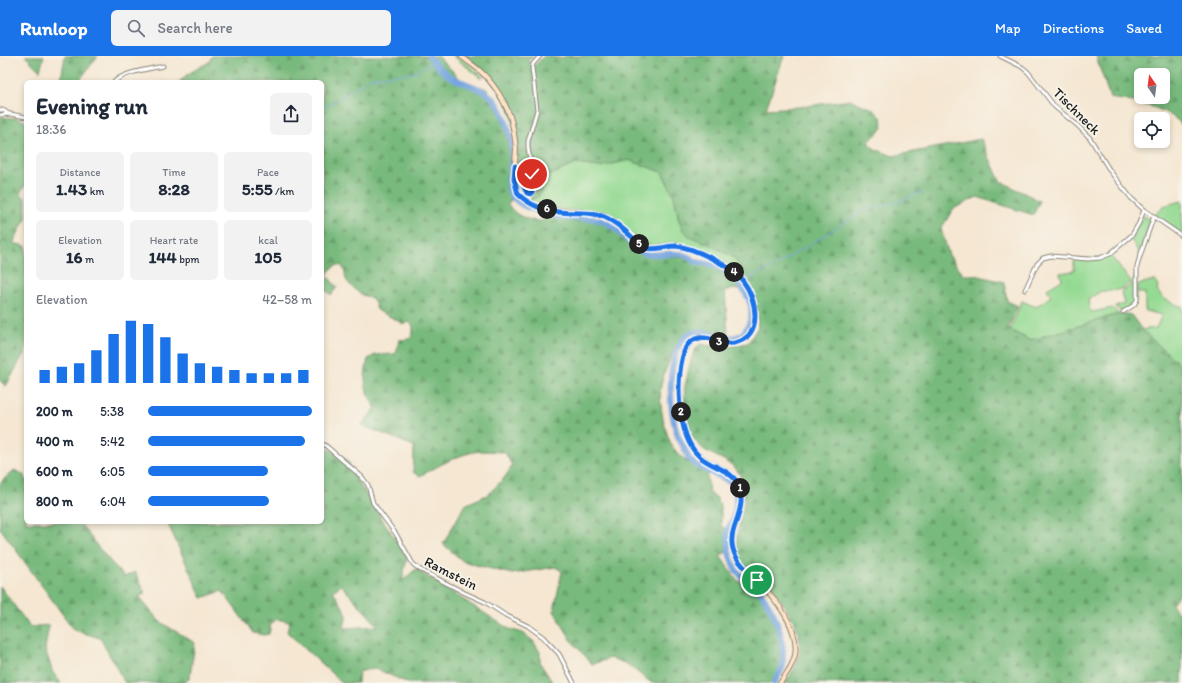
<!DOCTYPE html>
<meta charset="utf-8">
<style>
body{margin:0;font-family:Itim,sans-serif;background:#f2f2f3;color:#1f2937;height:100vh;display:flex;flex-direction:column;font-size:15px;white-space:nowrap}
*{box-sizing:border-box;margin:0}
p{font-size:13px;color:#747a83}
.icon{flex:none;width:22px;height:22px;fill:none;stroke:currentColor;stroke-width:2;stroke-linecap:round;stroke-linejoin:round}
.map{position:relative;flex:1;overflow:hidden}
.panel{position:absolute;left:24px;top:24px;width:300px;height:444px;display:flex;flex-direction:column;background:#fff;border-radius:6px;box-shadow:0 2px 6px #0003}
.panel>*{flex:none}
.needle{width:26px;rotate:346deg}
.fabs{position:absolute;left:1134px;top:12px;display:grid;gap:8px}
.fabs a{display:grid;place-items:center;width:36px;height:36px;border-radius:6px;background:#fff;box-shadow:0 2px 6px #0003;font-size:20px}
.pin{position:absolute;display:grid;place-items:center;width:34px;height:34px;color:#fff;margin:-17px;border:2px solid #fff;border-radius:50%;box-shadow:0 1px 4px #0007}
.km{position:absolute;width:20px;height:20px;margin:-10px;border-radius:50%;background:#222;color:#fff;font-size:11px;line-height:20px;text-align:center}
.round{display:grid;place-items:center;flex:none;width:42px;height:42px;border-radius:6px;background:#f2f2f3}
.headline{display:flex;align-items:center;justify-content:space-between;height:68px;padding:0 12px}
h1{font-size:22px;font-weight:700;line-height:30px}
.metrics{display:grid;grid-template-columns:repeat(3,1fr);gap:6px;height:68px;padding:4px 12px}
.metrics div{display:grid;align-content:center;border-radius:6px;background:#f2f2f3;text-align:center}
.metrics b{font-size:17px;font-weight:700}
.metrics small{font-size:11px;font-weight:400}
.metrics p{font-size:11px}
.chart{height:112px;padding:8px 12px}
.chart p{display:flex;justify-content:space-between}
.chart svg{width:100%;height:72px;margin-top:4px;stroke:#1a73e8;stroke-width:6}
ul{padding:0 12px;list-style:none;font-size:13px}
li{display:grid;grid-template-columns:64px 48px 1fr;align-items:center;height:30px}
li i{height:10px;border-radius:5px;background:#1a73e8}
header{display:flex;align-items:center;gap:24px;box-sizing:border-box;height:56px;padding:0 20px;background:#1a73e8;color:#fff}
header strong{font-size:19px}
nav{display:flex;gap:22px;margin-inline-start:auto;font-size:14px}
.search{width:280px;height:36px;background:#f2f2f3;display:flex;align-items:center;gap:10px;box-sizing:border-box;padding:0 14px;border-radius:6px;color:#747a83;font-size:15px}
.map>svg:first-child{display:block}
.grass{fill:#95da93;stroke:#587b58}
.forest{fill:url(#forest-firs);stroke:#4a6b4c;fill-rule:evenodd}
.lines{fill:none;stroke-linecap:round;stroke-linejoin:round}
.stream{stroke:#76a5e0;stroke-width:1}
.river{stroke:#76a5e0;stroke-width:6}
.street-casing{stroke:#888277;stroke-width:5}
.secondary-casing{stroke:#888277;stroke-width:6}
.street{stroke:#fff;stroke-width:3}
.secondary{stroke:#fee4c5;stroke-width:4}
.route-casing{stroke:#fff;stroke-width:8}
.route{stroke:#1a73e8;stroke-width:5}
.labels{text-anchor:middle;stroke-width:4;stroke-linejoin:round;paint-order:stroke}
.street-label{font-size:14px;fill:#1c1c1c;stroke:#f7f3e8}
</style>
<header>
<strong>Runloop</strong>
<div class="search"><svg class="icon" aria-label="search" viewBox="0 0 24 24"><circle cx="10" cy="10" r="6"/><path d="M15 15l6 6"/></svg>Search here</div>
<nav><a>Map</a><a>Directions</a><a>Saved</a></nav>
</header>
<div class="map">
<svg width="1182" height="627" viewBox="0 0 1182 627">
<defs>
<pattern id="forest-firs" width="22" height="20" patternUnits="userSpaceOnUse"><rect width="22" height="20" fill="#78ba7d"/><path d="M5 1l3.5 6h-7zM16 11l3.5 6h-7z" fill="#679f6b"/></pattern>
</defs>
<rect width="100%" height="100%" fill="#f7f3e8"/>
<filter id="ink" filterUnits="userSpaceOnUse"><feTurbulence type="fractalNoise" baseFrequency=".025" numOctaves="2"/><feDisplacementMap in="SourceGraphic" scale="8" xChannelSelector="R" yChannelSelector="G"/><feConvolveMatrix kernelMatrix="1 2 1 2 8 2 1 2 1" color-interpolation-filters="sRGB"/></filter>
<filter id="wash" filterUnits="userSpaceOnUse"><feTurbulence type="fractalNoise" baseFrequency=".012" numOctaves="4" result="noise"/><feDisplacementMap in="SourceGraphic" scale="16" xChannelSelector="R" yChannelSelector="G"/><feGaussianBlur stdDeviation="0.9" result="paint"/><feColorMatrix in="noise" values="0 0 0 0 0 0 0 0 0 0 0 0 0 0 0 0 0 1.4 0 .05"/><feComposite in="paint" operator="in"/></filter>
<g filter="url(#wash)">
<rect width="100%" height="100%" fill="#f5e7d2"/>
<path class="grass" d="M453,0H458L482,20V22H481Z
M629,104L662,116L674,140L679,164L689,180L709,188L734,202L741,212L744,222C726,206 701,190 676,188C666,187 656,192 646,188C642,187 638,182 634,180C624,172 614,162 601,157C591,153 579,155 568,154C555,153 542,149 530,144L539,140L548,120L575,108L600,111Z
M1182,145V178L1155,159L1163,150Z
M1143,160L1150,164L1139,197L1130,182Z
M1110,199L1131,226L1122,233L1111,235H1101L1088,244L1090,255L1092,256L1112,252L1119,258L1035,283L1029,284L1010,274L1022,245L1036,251L1051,240L1047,233L1062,224L1060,217L1074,215V205L1078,203H1091Z
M1136,220V244C1135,248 1125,256 1120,254C1118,254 1116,252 1115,251L1124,248L1121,236L1130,230Z
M1155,224L1158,230L1157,234C1162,244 1172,247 1182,251V313L1175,304L1141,274L1156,272L1162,259L1145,255V237H1138V229Z"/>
<path class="forest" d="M25,0H44L40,15Z
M65,0H98L78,26H66L61,23Z
M212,0H438L460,23L489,34L487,40C505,57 511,86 509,110C508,123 503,133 512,143L508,148C515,161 530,165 543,165L545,159L568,164L581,163L599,165L616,174L642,198L686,202L723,215L728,223L738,227L739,233L725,234L728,279C716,280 703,271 692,275C684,278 679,286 675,292C669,304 664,316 661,329C658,345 665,382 675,394C682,404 697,411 707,417L709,437L717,442V444L718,447L719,446L721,454V470L727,474L726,496L720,500L738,525C766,527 787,587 781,611C780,616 774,622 771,627H652L627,608L611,602L592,608L572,585L554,555L562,515L555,511L512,518L464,506L443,488L465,449L489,438L505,421L512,410L505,396C497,396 489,395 480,395C459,397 439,410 420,420L413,416L414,390L361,369L376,352C364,335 363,323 368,303L375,299L395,298C399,293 397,289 399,284L410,283L413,278V270L409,266L404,268L377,254C372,235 369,245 358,236C355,234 349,228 347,225C344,220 346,215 342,210L336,209L329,215L327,220L337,231L331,239L322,231V26H179L188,18L209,6Z
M465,0H533L528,5L534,10L544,0C552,0 559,4 567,0H784L766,53L799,51L851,44L873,53L881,61L883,72L869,85V88L875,93L893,100L981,83L1000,125L1040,145L1033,159L977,141L953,153L941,173L949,199L963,219H975L1004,226L1007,245L1018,250L1008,273L1029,284L1035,283L1122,257L1131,259L1143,275L1175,304L1182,313V535L1172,547L1182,564V627H785C792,617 799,606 800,594C802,571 781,541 765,526C755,517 742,511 738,498C731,471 755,445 739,417C731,403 711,401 700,390C686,378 683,347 685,330C686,324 688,318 689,312C692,303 693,294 700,288L723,292L748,287L758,271L756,245L744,222L741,212L734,202L709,188L689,180L683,174L679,164L674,140L662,116L629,104L600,111L575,108L548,120L539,140L530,144C516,137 516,129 517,114L519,117H520C516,105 519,98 517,86C514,64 507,39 491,22C484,14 473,7 465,0Z
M1096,0H1182V69C1166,50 1133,46 1110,42ZM1141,19H1163V41H1141Z
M0,61L18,62L26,66V128L20,137L26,143V162L13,187L26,190V294L6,330L0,325Z
M322,389L347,404L360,429L407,501L402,525L416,513L509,573L523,577L533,585L540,596V607L553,627H408L374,612L359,616L358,627H342L287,576L290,566L277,563L271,568L269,578L263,579L253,577L222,535L202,542L167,466H322ZM341,529L378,570L344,572L347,558L333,535Z
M14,414L23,418L26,425V466H79L98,491L124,521L135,516L145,537L139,541L159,565L195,587L190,620L185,627H125L100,582L74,574L0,472V427Z
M0,530L30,571L49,569L45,593L53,617L61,627H0Z"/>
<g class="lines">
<path class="stream" d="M322,53L332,47L372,21L414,17L433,6
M747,223L779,208L864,154L898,146L922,136"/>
<path class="river" d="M429,0C434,8 448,21 457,24C476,32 491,34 501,54C507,67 512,82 512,96C512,123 497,139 531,153C543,157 555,161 567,162C581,163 595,160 607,167C621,174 631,192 644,197C654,200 667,197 678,198C686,198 690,203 697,206C702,208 708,207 713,209C729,215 747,234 751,250C752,257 751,264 748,270C735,299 701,262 684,282C666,305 669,351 677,378C680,386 687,394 688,402L697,410L731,426L736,436V451L733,464L728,472L729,497L735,513L745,524L758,533L765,543L773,557L781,579L783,594V611L774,627"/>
</g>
</g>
<g filter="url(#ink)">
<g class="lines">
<defs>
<path id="street" d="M1000,0L1022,11L1028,16L1055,51L1077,69L1090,82L1110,115L1131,142L1144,154L1182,180
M114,26C124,16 149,13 163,10
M0,54H3L9,58
M0,59L10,58L26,61
M515,110L527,137L530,138H532L531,109L528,92V85L537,54L532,12L533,8L540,0
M1025,234L1037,208L1043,202L1051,200L1088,203L1100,202L1110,198L1132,179L1139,167L1144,154
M1123,256L1134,249L1137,244V211L1139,203L1154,160
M322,388L326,390L362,421L368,429L373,447L396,478L413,508L419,513L465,537L485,546L505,559L528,570L543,581L559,598L574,627"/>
<path id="secondary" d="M461,0C467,5 473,9 479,14C494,27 503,42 510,60C513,70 515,82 516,92C516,109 508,133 524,144C548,160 572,153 597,158C610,161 621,172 631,181C636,185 640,190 646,192C655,194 665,190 674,190C693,191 732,210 743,225C752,237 756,250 754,264C754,271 752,276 747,280C727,297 710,275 694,284C671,296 680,366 689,386C701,412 731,408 740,431C749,451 727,472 733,494C736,506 748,515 756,523C774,541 800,571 795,599C793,610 786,618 780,627"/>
</defs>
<use href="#street" class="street-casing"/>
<use href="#secondary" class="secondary-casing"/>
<use href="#street" class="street"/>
<use href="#secondary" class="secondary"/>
</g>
</g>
<g class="lines" filter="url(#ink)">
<defs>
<path id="route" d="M532,118V136L530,138L527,137L515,110L514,123L518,138C528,148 544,155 559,156C571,158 585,155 598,159C611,162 622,172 633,182C636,185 640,190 645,192C654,195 666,190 675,190C693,191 732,210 743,225C757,243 764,281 734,287C721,289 711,280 699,282C694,283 688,287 686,291C674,318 677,380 699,400C712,412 732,413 740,431C742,436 741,442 741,447C740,456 737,463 734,472C726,496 741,509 757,524"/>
</defs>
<use href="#route" class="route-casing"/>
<use href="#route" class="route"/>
</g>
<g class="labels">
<g class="street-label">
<text transform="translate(1077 55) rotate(45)" y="5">Tischneck</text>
<text transform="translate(451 517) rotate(27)" y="5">Ramstein</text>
</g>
</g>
</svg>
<div class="fabs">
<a><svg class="needle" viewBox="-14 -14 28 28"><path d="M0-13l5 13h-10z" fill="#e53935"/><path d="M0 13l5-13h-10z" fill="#747a83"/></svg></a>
<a><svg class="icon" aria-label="locate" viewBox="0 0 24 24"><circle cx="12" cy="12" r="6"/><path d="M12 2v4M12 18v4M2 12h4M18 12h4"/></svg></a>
</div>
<div class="pin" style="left:757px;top:524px;background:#1e9e55"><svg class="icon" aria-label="arrive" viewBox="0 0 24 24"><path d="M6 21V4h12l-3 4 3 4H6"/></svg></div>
<div class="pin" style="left:532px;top:118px;background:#d93025"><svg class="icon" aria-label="check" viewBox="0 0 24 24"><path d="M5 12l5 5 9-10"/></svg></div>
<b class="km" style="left:740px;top:432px">1</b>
<b class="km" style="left:681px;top:356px">2</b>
<b class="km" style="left:719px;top:286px">3</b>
<b class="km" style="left:734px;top:216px">4</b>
<b class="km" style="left:639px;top:188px">5</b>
<b class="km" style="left:547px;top:153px">6</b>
<section class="panel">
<div class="headline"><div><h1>Evening run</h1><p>18:36</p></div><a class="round"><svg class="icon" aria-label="share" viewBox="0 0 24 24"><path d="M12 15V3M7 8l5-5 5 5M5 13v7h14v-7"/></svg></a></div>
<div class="metrics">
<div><p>Distance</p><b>1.43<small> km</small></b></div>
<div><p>Time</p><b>8:28</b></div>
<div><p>Pace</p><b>5:55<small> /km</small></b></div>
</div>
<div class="metrics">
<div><p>Elevation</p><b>16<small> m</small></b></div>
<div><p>Heart rate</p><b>144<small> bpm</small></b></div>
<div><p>kcal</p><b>105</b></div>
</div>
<div class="chart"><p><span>Elevation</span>42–58 m</p>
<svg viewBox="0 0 160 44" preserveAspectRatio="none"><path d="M5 44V36M15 44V34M25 44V32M35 44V24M45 44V14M55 44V6M65 44V8M75 44V16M85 44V26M95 44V32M105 44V34M115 44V36M125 44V38M135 44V38M145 44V38M155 44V36"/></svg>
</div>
<ul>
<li><b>200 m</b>5:38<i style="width:100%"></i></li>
<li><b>400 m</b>5:42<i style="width:96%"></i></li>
<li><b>600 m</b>6:05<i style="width:73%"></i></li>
<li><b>800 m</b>6:04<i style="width:74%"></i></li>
</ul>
</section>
</div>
